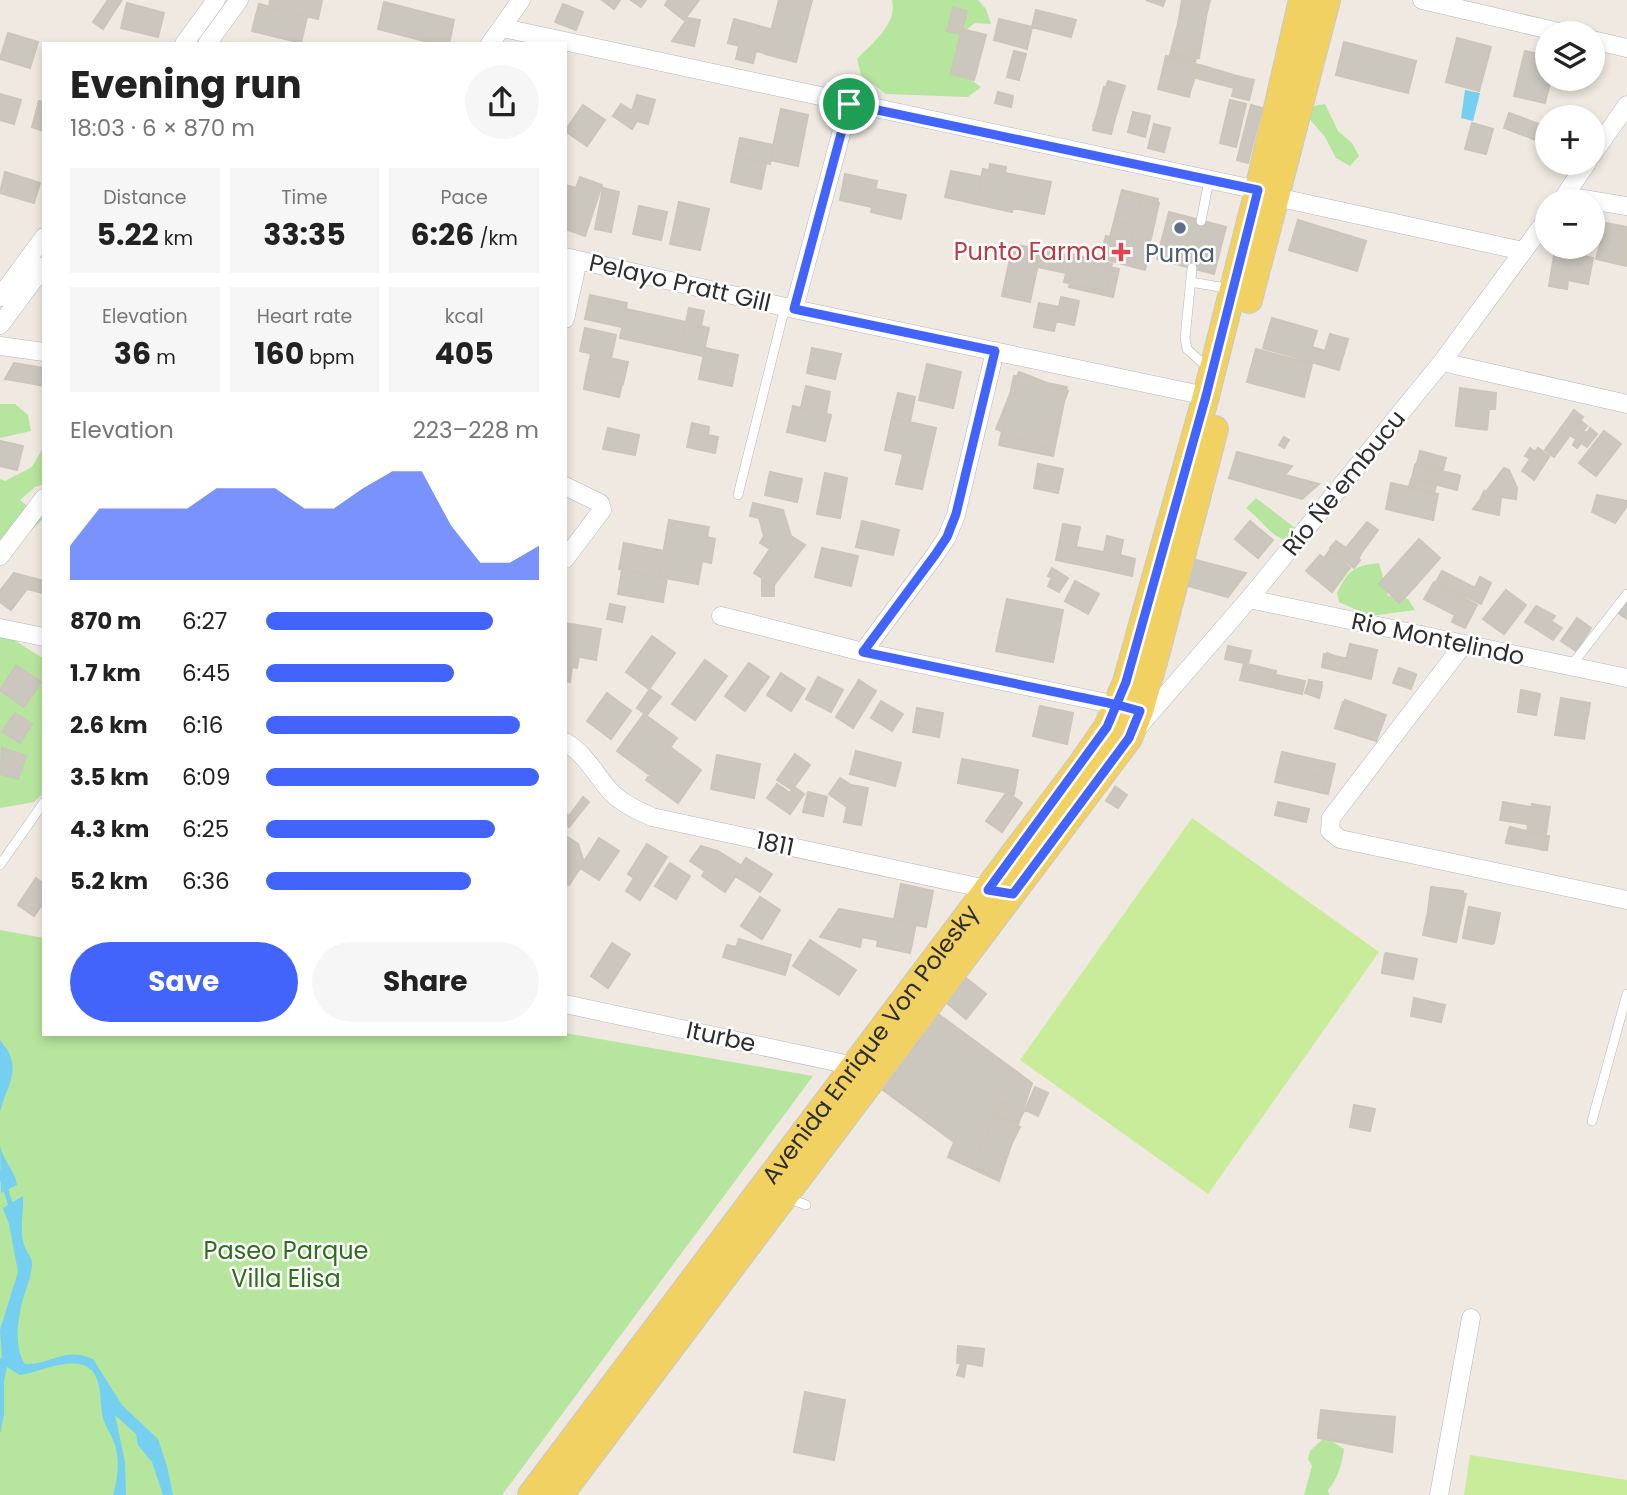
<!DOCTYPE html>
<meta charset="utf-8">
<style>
body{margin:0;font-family:Poppins,sans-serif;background:#f6f6f6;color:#222;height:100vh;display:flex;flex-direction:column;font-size:26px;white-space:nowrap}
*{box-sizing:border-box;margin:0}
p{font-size:23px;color:#767676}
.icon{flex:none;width:38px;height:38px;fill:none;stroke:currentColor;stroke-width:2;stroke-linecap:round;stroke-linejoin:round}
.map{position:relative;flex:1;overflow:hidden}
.sheet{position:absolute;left:42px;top:42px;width:525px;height:994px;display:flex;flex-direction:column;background:#fff;border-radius:0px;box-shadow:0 4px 10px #0003}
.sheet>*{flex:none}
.tools{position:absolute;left:1535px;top:21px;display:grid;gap:14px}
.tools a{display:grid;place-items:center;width:70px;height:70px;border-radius:50%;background:#fff;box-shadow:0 4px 10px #0003;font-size:35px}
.pin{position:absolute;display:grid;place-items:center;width:60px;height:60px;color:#fff;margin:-30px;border:4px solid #fff;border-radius:50%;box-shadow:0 2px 7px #0007}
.round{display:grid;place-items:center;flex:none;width:74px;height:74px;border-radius:37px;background:#f6f6f6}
.summary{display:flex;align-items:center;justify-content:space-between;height:119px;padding:0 28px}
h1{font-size:38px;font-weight:700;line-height:52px}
.metrics{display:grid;grid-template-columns:repeat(3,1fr);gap:10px;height:119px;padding:7px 28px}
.metrics div{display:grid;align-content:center;border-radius:0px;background:#f6f6f6;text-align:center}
.metrics b{font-size:30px;font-weight:700}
.metrics small{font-size:19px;font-weight:400}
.metrics p{font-size:19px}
.chart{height:196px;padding:14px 28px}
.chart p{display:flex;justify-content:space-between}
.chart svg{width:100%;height:126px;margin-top:7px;fill:#4264fb;opacity:.7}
.primary-button{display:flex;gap:14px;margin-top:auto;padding:14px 28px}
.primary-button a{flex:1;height:80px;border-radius:42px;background:#4264fb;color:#fff;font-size:28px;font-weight:700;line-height:80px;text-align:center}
.primary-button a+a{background:#f6f6f6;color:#222}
ul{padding:0 28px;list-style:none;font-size:23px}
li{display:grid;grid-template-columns:112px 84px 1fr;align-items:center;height:52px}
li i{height:18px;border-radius:9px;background:#4264fb}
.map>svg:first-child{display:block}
.green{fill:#b6e59e}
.pitch{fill:#c9ec9a}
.water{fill:#75cff0}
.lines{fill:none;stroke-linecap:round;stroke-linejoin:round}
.stream{stroke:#75cff0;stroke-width:5}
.building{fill:#cbc7bf;stroke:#cbc5ba;stroke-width:2}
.service-casing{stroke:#b4b7c1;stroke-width:10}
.minor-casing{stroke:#b4b7c1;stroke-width:19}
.primary-casing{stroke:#c9c9c9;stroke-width:28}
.service{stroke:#fff;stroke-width:9}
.minor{stroke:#fff;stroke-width:18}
.primary{stroke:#f2d163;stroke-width:26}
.route-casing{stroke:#fff;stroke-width:14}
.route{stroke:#4264fb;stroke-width:9}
.service-dot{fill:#5c6f8a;stroke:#fff;stroke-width:2.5}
.health-dot{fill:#e0444e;stroke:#fff;stroke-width:2.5}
.labels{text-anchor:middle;stroke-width:5;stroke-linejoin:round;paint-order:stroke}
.health-label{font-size:24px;fill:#be3a42;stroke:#fff;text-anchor:end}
.service-label{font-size:24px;fill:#4e5e75;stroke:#fff}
.street-label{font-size:24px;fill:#2e2e2e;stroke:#fff}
.park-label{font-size:24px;fill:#2c6e1b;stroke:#fff}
</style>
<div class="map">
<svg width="1627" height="1495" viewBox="0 0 1627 1495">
<rect width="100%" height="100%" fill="#efe9e1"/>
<path class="green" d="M892,0H978L986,9L991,24L975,23L962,33L968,78L981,87L968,97L886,94L861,75L857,59C871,44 898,24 892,0Z
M1325,104L1338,131L1352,143L1359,156L1350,166L1336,158L1325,137L1307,116L1313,106Z
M0,404H15L28,415L31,431L0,438Z
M44,446V484L35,487L20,500L43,519L16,545L0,539V479L5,481L32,467Z
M1256,498L1299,531L1292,542C1270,538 1264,521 1246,508Z
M1379,563L1388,596L1408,599L1415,610L1370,616L1339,602L1337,593C1349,569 1354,566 1379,563Z
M0,635L11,638L44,659V793L34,802L0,808Z
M0,930L44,938V1034L565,1033L813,1076L502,1495H0Z
M1322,1440H1330L1344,1449C1342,1464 1338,1478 1328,1490L1329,1495H1304L1312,1466L1308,1459L1310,1451Z"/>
<path class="pitch" d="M1192,818L1379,952L1208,1194L1020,1060Z
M1470,1455L1627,1480V1495H1464Z"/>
<path class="water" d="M1465,90L1480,93L1473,121L1461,118Z
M0,1040C24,1068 8,1082 0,1112Z
M0,1144C2,1160 15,1170 17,1185L1,1193Z
M23,1196C24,1211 19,1230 24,1245C26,1252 32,1256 32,1264C32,1275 27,1285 24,1296C18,1315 13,1347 25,1364C52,1365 63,1346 93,1359L122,1405L158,1439L167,1466L173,1495H163L152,1462L138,1445L136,1434L115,1415L125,1462L126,1495H113C118,1480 120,1457 114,1442C111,1434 105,1426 103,1418C99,1402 104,1372 83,1365C63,1359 40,1372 20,1375L7,1367L4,1381V1414L0,1434V1359L2,1357L0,1330L18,1272L9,1224L3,1208Z"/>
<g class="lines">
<path class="stream" d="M0,1172L12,1209"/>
</g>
<path class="building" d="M108,0L121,1L103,29L93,22Z
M270,0H322L318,19L269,7Z
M602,0H620L614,9Z
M631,0H646L641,7Z
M668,0H699L684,20L665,5Z
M779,0H812L796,62L765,54Z
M1146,0H1165L1163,6Z
M1182,0H1209L1199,58L1173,53Z
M1184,0H1210L1195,62L1170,55Z
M384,2L454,20L449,44H436L378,29Z
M127,3L164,13L158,37L121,28Z
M259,4L307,17L301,43L252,31Z
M563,4L583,12L576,30L555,22Z
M953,7L967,11L961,34L947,31Z
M1036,10L1076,20L1071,37L1032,27Z
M688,18L700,20L694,46L672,41Z
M734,19L770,29L764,53L756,51L753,63L736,59L739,46L728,43Z
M999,19L1032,27L1027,49L994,40Z
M962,29L986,35L974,80L951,74Z
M8,33L38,42L30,68L0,59Z
M1457,38L1491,47L1479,91L1446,82Z
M1344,42L1416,61L1408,93L1336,75Z
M1014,51L1026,54L1019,80L1007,77Z
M1525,51L1547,56V79H1551L1545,103L1514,96Z
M1166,56L1199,65L1190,92L1174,88L1176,80L1161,77Z
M1166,59L1196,66L1189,97L1158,89Z
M1200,65L1237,76L1234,88L1196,78Z
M1237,76L1254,80L1249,100L1232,96Z
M1108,81L1125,86L1111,131L1093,126Z
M1104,87L1122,91L1111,134L1093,130Z
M998,92L1013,96L1011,107L995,103Z
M0,94L21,100L14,124L0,120Z
M637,95L655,100L648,124L637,121L632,129L613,116L621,104L632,111Z
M1230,100L1246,104L1236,147L1220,143Z
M39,101L44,102V131L32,127Z
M583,105L605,120L587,146L565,131Z
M1251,105L1262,108L1248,163L1237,160Z
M781,109L808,115L798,166L770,160Z
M1133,112L1150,116L1145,137L1128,132Z
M1509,113L1542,125L1536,140L1504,128Z
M1472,123L1493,129L1486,154L1465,149Z
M1154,124L1170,128L1164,152L1148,148Z
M740,138L773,145L770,164L736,157Z
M736,157L766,163L761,189L731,182Z
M990,164L1006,167L1005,173L1020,176L1012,212L976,204L983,169L989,170Z
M951,171L982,177L976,204L945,197Z
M5,172L40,183L34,203L0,193Z
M845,174L877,181L872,207L840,200Z
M1020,176L1051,182L1044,214L1013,208Z
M580,177L602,185L585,236L565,229V185L576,188Z
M603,188L619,192L611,232L595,229Z
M876,189L906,195L901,219L871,212Z
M1122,190L1158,199L1146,246L1110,237Z
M1123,192L1141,196L1135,225L1117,221Z
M1141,198L1159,203L1149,247L1131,243Z
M679,202L709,209L700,250L670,244Z
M639,206L667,212L661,240L633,234Z
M1169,212L1226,227L1214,274L1157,259Z
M1298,220L1366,241L1357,271L1289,250Z
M1606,223L1627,227V266L1596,259Z
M1106,236L1150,248L1145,270L1100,258Z
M1112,238L1139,245L1134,264L1107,257Z
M1013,244L1041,250L1030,302L1002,296Z
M1014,249L1038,254L1028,299L1004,294Z
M1044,249L1065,256L1061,272L1039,265Z
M1555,249L1593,258L1588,284L1568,280L1567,289L1549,286Z
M1041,250L1070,256L1066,273L1038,267Z
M1070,254L1112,264L1105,293L1064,282Z
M1075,260L1119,269L1113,297L1069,287Z
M590,295L627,303L622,327L585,319Z
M1061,297L1079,301L1074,325L1056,321Z
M1039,303L1059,307L1054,331L1034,327Z
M689,308L704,311L701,326L709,328L703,356L680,351Z
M626,309L686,322L680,351L620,338Z
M1272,318L1317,331L1312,347L1325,351L1330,334L1348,339L1339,370L1263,348Z
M585,328L616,335L611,358L580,351Z
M705,348L738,355L732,386L699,379Z
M812,348L841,354L835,379L807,373Z
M1256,349L1312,364L1304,397L1247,382Z
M591,354L628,362L623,384L586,377Z
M14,363L32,366L29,383L5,379Z
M927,364L961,372L953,408L919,400Z
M32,366L44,368V386L29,383Z
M1019,372L1068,391L1046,449L996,429Z
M1014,376L1067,387L1053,456L999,445Z
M586,377L622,384L619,397L584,389Z
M806,386L830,392L826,414L801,408Z
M1460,388L1496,393L1494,408H1489L1486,430L1456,426Z
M1460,388L1496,393L1495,409H1489L1487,429L1456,424Z
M898,393L915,397L910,422L892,418Z
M793,406L831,415L825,441L787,432Z
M1574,410L1583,417L1554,457L1545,450Z
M892,418L936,428L922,489L896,484L903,454L885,450Z
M1581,421L1587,426L1583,431L1587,433L1590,428L1597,434L1587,447L1581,443L1577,448L1573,445L1576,439L1570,435Z
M692,423L709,427L708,435L718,437L715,453L687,447Z
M608,428L639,435L635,455L603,449Z
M1604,431L1621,444L1596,476L1579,463Z
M1284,437L1289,440L1284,448L1279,445Z
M0,441L23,446L17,470L0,466Z
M1530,448L1535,452L1538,448L1549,456L1534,479L1522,471L1530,459L1525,456Z
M1538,449L1549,457L1534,480L1523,471L1531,459L1525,456L1530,450L1535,452Z
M1420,451L1446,458L1443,470L1417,464Z
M1237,452L1292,466L1285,475L1319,484L1302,499L1229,478Z
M1420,452L1446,458L1443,470L1417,463Z
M1038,464L1063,469L1058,493L1034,488Z
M1416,464L1460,476L1457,490L1412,478Z
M1415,465L1459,475L1456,488L1412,478Z
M1504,468L1509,470L1517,488L1516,499L1501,497L1499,515L1473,509Z
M770,472L802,479L797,502L765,495Z
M825,473L847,478L840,518L817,514Z
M1411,480L1436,485L1434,493L1438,494L1433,520L1386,509L1391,483L1409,487Z
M1411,480L1434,485L1432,492L1409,487Z
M1392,484L1437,495L1431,519L1386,508Z
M1484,491L1500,496L1499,514L1476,509Z
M1597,495L1627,501V506L1615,523L1592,512Z
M753,503L783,510L791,536L805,545L774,585V596H762V578L754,573L770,549L760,543L764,536L759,518L750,516Z
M669,520L709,527L707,537L715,539L711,563L702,561L698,584L659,577Z
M862,521L899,530L893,555L856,547Z
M1250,521L1273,540L1258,558L1235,539Z
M1367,522L1378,530L1362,552L1358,559L1360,560L1354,568L1330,548L1336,541L1346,548Z
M1063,524L1080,527L1076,547L1104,552L1101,569L1056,560Z
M1107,536L1123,540L1120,555L1135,559L1132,576L1101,569Z
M1419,539L1440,558L1400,603L1379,584Z
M624,543L664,551L659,577L619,569Z
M822,548L858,556L851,586L815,577Z
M1330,550L1350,568L1332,592L1306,571L1320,555L1324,558Z
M1192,559L1246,573L1228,597L1185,585Z
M1052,568L1068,578L1059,592L1048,586L1052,578L1048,576Z
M622,570L667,578L663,602L618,594Z
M1442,571L1475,588L1480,577L1491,583L1481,604L1436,582Z
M14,573L44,581V590L43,593L27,589L11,610L0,602V591Z
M1075,581L1099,594L1088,614L1065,601Z
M1434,582L1477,605L1465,628L1452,622L1455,615L1424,599Z
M1506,590L1526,605L1504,634L1483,619Z
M1627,598V619L1617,612Z
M1007,599L1063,610L1053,662L996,651Z
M610,604L625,607L622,622L607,619Z
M1536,606L1555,616L1551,621L1562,628L1553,640L1525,622Z
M1577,618L1591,628L1576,651L1561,641Z
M565,623L601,629L596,660L565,654Z
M652,636L675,653L649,689L626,672Z
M1350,644L1377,650L1371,679L1343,672Z
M1350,644L1376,650L1369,678L1343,672Z
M1228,646L1251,651L1248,664L1225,659Z
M1228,646L1249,651L1247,663L1225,659Z
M1327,653L1345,660L1341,670L1323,664Z
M565,654L579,657L577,668L572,667L570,682L565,681Z
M1324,654L1345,658L1342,672L1322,667Z
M705,660L727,676L695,720L672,704Z
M749,663L769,677L745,711L725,696Z
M1244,663L1276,671L1272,687L1240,680Z
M16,665L41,682L24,707L0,690Z
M1244,665L1275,672L1271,687L1241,680Z
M1399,668L1416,674L1411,689L1393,683Z
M1400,669L1416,675L1412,686L1396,680Z
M781,673L805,689L791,711L767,695Z
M1277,675L1305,681L1302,694L1274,687Z
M1277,675L1305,681L1302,694L1275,688Z
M818,677L843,690L831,712L806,699Z
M859,680L876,691L853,728L836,717Z
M1309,680L1322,682L1320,695L1307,693Z
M1309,681L1322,686L1319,698L1305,693Z
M650,689L661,697L647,715L637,708Z
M1521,690L1540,694L1536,715L1518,712Z
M1524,691L1538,694L1536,706L1522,703Z
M607,693L631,711L611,739L587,721Z
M1561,698L1590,703L1584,739L1555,735Z
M1562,699L1588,703L1582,738L1556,734Z
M1345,700L1386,715L1376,741L1336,726Z
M881,701L903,714L892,731L871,718Z
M1343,702L1384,716L1376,741L1335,728Z
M1040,706L1073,713L1067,744L1033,736Z
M917,708L943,713L939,737L913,732Z
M15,713L32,724L20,743L2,732Z
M644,714L677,738L650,775L617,751Z
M670,747L701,770L678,803L646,780Z
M2,748L26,756L18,779L0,774Z
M856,751L901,763L895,786L850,774Z
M1282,752L1335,764L1328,794L1275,782Z
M795,754L810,765L792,790L777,780Z
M717,755L760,764L754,798L711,789Z
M962,759L1018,770L1014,794L958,783Z
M1280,765L1327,778L1322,793L1276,780Z
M840,778L851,785L868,788L861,825L844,822L847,807L829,794Z
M777,784L790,793L794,787L804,794L790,814L767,798Z
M1115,787L1127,795L1118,808L1106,801Z
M1116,787L1127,795L1118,808L1107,801Z
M808,792L827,797L823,816L803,812Z
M1007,792L1022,803L1002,832L986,821Z
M583,797L589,802L569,827L565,824V813L569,816Z
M1278,802L1309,809L1306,822L1275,815Z
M1503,802L1530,807L1527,824L1501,820Z
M1503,803L1529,807L1526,824L1500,820Z
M1532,804L1550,807L1546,834L1527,831Z
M1532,805L1549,808L1544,833L1528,830Z
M1510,827L1546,836L1543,850L1506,841Z
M1509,829L1549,836L1547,850L1506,843Z
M566,836L578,844L584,862L569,885L565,882Z
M599,838L619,851L599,880L580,868Z
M647,844L667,857L640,900L626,891L634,878L628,874Z
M701,846L718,851L705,871L690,861Z
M718,851L742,866L725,892L702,876Z
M746,858L772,874L760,892L735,876Z
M670,863L690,876L676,899L655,886Z
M36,878L44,884V902L34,916L18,905Z
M901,884L933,891L926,927L894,920Z
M1431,887L1463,891L1457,939L1425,935Z
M1433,887L1466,894L1456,942L1423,935Z
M760,897L780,910L762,939L741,926Z
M1469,907L1500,913L1494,943L1463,937Z
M1470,907L1499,913L1492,944L1463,938Z
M839,909L866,914L860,947L820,937Z
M866,914L882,917L878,940L861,937Z
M882,917L916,924L910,953L877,946Z
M739,939L791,955L785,975L723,957L727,945L736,947Z
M810,940L856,970L839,995L793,966Z
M612,943L630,954L608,988L591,976Z
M1386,953L1417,959L1413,979L1382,973Z
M1385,954L1415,959L1412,977L1382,972Z
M966,978L986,994L966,1018L947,1002Z
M966,979L986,994L966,1019L947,1003Z
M1414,998L1445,1005L1441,1022L1411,1016Z
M1416,999L1444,1006L1440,1022L1411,1015Z
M938,1014L1032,1083L999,1181L948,1157L954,1142L883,1090Z
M1035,1087L1048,1093L1038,1116L1025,1110Z
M1002,1100L1024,1111L1017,1124L995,1113Z
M1354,1105L1375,1109L1370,1131L1350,1127Z
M996,1115L1020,1127L995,1177L971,1165Z
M958,1346L984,1349L982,1366L966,1363L964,1377L957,1375L961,1363H957Z
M805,1392L845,1400L834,1460L794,1452Z
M1321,1410L1391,1418L1390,1450L1318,1436Z
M1321,1411L1395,1417L1392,1452L1318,1438Z"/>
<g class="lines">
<defs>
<path id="service" d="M1201,221L1209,180
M1192,268L1185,338L1187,349L1208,368
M1191,282L1231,289
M738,495L785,307
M1570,667L1627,594
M0,865L44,802
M1592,1121L1627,994
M788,1198L806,1205"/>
<path id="minor" d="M1422,0L1563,33
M503,28L1258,190L1276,197L1523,251
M1592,40L1627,48
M184,44L216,0
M207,44L239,0
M490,44L521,0
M1592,155L1627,105
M1565,196L1627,206
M1561,201L1587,163
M565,257L794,309L1206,396
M0,297L44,237
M794,309L849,104
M565,319L578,260
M0,325L44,266
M0,346L44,352
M1442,362L1627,404
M565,486L600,503L602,510L565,559
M0,556L44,498
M1249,599L1627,678
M721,616L863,652L1126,707
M0,628L44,637
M1463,645L1331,818L1330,831L1340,839L1627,900
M863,652L935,555L947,537L956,515L995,351
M1139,726L1249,599L1442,362L1547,219
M565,742C585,753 595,774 610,791C621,803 637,810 652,817L996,891
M565,1004L864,1068
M1439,1495L1471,1318"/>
<g id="primary">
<path d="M1249,300L1327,0"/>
<path id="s1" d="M531,1495L1080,766L1107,727L1126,682L1206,396L1258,190L1302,0"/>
<path d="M560,1495L1129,738L1140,711L1156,655L1215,429"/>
</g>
</defs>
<use href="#service" class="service-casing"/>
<use href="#minor" class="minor-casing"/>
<use href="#primary" class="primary-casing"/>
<use href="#service" class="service"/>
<use href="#minor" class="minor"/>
<use href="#primary" class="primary"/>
</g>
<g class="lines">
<defs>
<path id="route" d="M849,104L1258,190L1206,396L1126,682L1107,727L988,890L1013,894L1129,738L1140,711L1118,705L863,652L935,555L947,537L956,514L995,351L794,309L849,104"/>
</defs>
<use href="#route" class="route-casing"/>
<use href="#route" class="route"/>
</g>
<circle class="service-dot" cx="1180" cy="228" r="7"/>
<path class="health-dot" d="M1117.5 241.5h7v7h7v7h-7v7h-7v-7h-7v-7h7z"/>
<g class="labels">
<g class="health-label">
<text x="1107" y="260">Punto Farma</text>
</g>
<g class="service-label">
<text x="1180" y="262">Puma</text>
</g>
<g class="street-label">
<text transform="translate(680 283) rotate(13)" y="8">Pelayo Pratt Gill</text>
<text transform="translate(1344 483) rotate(-51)" y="8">Río Ñe'embucu</text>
<text transform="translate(1438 639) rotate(12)" y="8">Rio Montelindo</text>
<text transform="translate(775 844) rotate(12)" y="8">1811</text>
<text transform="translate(721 1037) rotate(12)" y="8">Iturbe</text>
<text dy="8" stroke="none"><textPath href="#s1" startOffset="564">Avenida Enrique Von Polesky</textPath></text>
</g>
<g class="park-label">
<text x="286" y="1259">Paseo Parque<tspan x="286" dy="28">Villa Elisa</tspan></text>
</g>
</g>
</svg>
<div class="tools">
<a><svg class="icon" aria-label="layers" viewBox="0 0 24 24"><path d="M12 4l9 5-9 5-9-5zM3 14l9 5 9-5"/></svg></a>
<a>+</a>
<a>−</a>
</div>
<div class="pin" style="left:849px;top:104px;background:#1e9e55"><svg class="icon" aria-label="arrive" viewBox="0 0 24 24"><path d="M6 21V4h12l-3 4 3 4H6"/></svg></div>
<section class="sheet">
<div class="summary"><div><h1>Evening run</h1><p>18:03 · 6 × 870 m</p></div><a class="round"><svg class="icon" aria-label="share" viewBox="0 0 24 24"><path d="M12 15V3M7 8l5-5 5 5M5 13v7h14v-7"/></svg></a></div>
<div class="metrics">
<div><p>Distance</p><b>5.22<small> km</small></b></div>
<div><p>Time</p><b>33:35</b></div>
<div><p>Pace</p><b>6:26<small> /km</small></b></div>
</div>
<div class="metrics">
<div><p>Elevation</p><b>36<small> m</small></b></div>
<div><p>Heart rate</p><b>160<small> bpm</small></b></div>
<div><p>kcal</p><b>405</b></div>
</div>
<div class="chart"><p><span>Elevation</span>223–228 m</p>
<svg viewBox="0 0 160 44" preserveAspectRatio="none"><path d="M0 44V32L10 19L20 19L30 19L40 19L50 12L60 12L70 12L80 19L90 19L100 12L110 6L120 6L130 25L140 38L150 38L160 32V44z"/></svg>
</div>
<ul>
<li><b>870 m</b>6:27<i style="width:83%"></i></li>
<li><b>1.7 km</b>6:45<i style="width:69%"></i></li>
<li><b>2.6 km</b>6:16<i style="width:93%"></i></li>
<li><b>3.5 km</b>6:09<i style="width:100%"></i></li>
<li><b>4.3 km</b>6:25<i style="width:84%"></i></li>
<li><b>5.2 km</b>6:36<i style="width:75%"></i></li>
</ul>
<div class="primary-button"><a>Save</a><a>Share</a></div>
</section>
</div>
